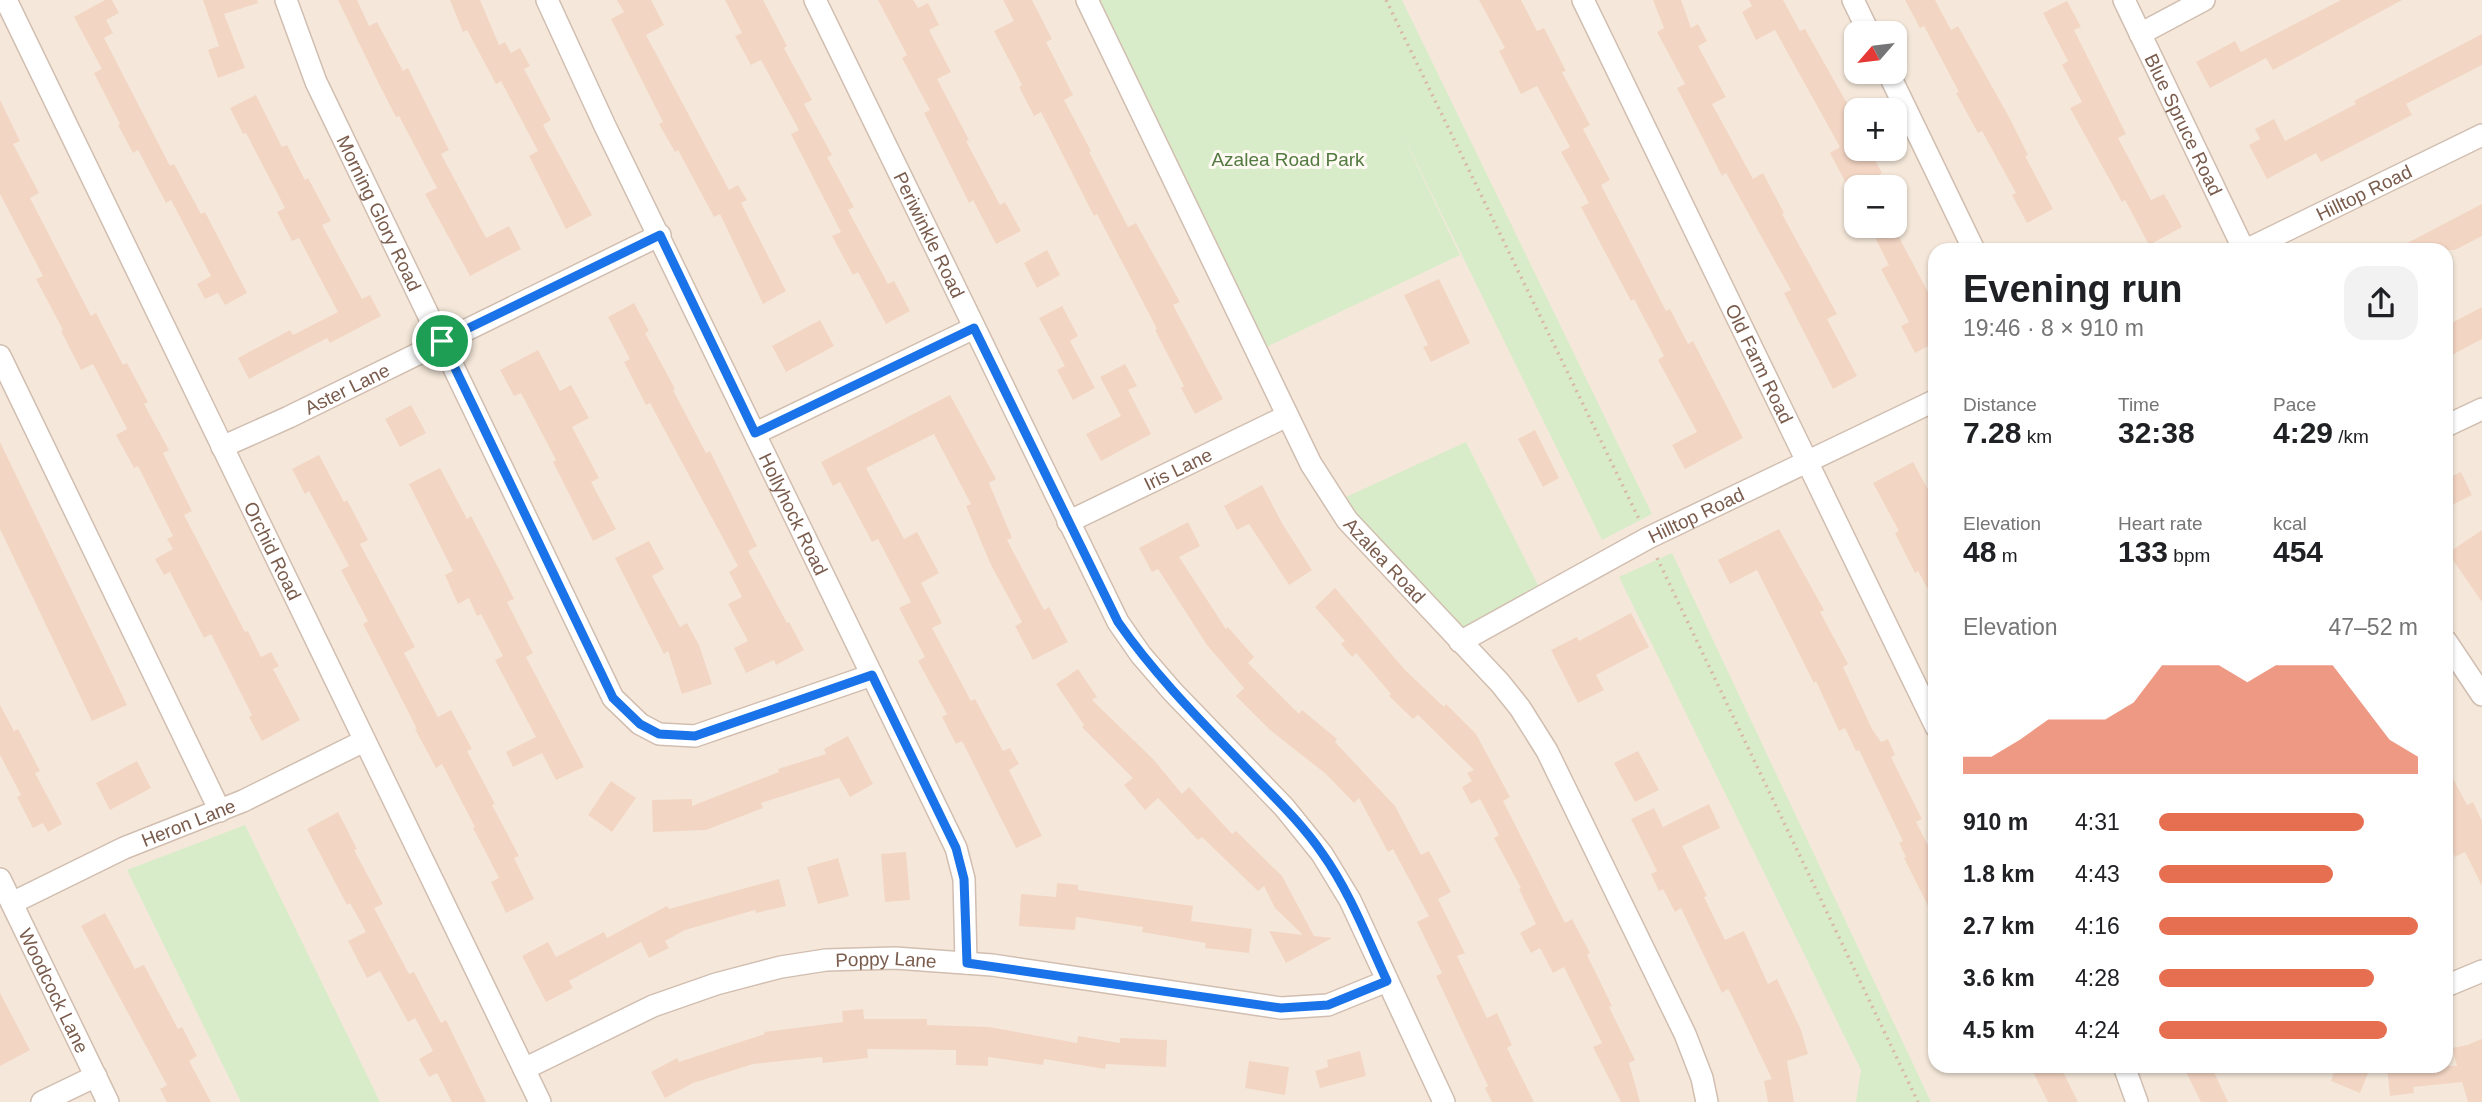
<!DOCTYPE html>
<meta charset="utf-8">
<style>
body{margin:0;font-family:Helvetica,sans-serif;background:#f2f2f2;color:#202124;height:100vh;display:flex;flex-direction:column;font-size:26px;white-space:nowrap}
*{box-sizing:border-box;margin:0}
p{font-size:23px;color:#757577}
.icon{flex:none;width:38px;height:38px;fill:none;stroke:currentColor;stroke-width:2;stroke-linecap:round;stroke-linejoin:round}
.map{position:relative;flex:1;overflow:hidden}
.drawer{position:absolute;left:1928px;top:243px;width:525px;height:830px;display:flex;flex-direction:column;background:#fff;border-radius:21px;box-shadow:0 2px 5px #0004}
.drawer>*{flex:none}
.needle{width:46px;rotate:242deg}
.buttons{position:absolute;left:1844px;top:21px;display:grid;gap:14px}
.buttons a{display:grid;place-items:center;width:63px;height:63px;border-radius:14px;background:#fff;box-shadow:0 2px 5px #0004;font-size:35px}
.pin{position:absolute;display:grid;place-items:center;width:60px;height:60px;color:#fff;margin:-30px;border:4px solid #fff;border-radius:50%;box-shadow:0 2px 7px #0007}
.round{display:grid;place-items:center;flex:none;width:74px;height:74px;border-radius:21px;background:#f2f2f2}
.head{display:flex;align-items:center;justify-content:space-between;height:119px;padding:0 35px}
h1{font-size:38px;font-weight:600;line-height:52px}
.figures{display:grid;grid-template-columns:repeat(3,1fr);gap:10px;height:119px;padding:7px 35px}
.figures div{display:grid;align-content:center}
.figures b{font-size:30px;font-weight:600}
.figures small{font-size:19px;font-weight:400}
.figures p{font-size:19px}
.chart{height:196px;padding:14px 35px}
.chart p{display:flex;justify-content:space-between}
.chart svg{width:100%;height:126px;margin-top:7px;fill:#e76f51;opacity:.7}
ul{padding:0 35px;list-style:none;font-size:23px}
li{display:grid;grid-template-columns:112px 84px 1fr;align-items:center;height:52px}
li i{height:18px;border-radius:9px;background:#e76f51}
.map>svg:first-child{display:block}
.residential{fill:#f5e8da;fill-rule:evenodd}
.green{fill:#d8ecc9}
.building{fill:#f3d5c3}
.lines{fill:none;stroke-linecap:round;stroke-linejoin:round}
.street-casing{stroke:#d1beb0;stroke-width:24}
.path{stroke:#d9b8a5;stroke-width:3.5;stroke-dasharray:2 5;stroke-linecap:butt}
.street{stroke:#fff;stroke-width:21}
.route-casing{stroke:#fff;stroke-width:14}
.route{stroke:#1a73e8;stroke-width:9}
.labels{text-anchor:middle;stroke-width:6;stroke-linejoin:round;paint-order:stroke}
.street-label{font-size:19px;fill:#7a5c4d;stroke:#fffaf3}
.park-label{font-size:19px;fill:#537a41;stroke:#fffaf3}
</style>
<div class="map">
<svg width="2482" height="1102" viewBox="0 0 2482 1102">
<rect width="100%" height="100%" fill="#fdf6ec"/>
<path class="residential" d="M0,0H2482V1102H0ZM1857,33H1895V72H1857ZM1857,110H1895V149H1857ZM1857,187H1895V226H1857ZM1936,250H2446V1066H1936Z"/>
<path class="green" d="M1087,0H1402L1652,514L1602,540L1394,117L1460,255L1256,352Z
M1466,442L1543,595L1460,642L1335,502Z
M1672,553L1931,1102H1856L1861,1070L1619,577Z
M245,825L380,1102H241L127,870Z"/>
<path class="building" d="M105,0H112L119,13L106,20L113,33L104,38L170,166L174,164L201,214L205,212L247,293L225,305L218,293L205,299L197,284L211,276L171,200L166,203L138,150L133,153L118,125L120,124L94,73L102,69L74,17Z
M203,0H257L258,3L224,14L245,68L218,78L208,50L219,46Z
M338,0H357L369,26L377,22L403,71L408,68L449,150L441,154L486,238L509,226L521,249L470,276L425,194L437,188L399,116L396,117L379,84Z
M450,0H480L499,45L505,42L511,53L520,48L530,66L524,69L551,120L543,125L592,215L566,229L529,156L538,151L501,81L496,84L467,30L463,32Z
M617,0H651L664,25L646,35L729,190L738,185L747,200L741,203L786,291L763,304L720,214L714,217L678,150L675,152L659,124L663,122L611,19L624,12Z
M725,0H763L787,46L784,48L812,100L804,104L832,155L827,157L854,207L848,210L888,284L894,281L910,311L886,324L858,272L853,275L832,236L841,232L791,134L799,130L761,60L751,65L735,36L742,33Z
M878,0H913L918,8L928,3L939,25L929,30L951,72L937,79L969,140L966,141L1000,205L1005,202L1021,231L996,244L973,200L969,203L924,113L930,110L902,58L907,55Z
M1003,0H1032L1052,39L1046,42L1073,95L1064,100L1091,151L1089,152L1128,227L1136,223L1180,302L1173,305L1223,399L1195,414L1181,388L1184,386L1155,330L1157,329L1097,214L1094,216L1041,112L1034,116L1019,87L1022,85L994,31L1014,21Z
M1479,0H1521L1537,31L1544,28L1566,71L1562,72L1590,125L1583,129L1610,180L1601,185L1666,311L1670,309L1688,344L1693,341L1743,438L1685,469L1672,445L1697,432L1658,360L1664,356L1634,299L1631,301L1581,207L1589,203L1561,152L1570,147L1537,86L1521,94L1499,51L1505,48Z
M1653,0H1681L1691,28L1698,24L1707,41L1698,46L1726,97L1712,104L1753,179L1763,173L1784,213L1782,214L1837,314L1827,319L1857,376L1833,389L1784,293L1791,290L1726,173L1722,176L1677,88L1685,84L1657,32L1664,28Z
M1749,0H1783L1800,31L1805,29L1857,121V149H1869L1882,173L1876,177L1882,187H1848L1830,153L1840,147L1775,30L1756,40L1742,12L1752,6Z
M1905,0H1935L1951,30L1958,26L2009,117L2028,155L2025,156L2053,209L2027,223L2012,195L2016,193L1982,131L1978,133L1956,93L1959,92L1924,26L1920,28Z
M2341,0H2402L2273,70L2266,58L2210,88L2196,62L2235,41L2241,52Z
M2067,1L2081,27L2074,30L2126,134L2118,138L2151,200L2164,194L2182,227L2149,245L2125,200L2122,202L2070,108L2082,102L2062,65L2068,61L2043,13Z
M2482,34V65L2406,104L2412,115L2321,162L2316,153L2267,179L2249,145L2260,139L2255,129L2274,119L2285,141L2356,104L2354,101Z
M256,95L282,147L287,145L305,180L308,178L331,221L322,225L362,299L370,295L381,316L330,343L327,338L249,379L238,358L290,330L293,335L338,312L299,238L292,241L277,212L285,208L246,133L243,134L230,108Z
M0,100L20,141L13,144L39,193L30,198L91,316L96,313L123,365L127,363L148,402L144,404L169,450L163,453L192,511L184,515L245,632L248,631L261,657L271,652L279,666L273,669L300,720L262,741L249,717L252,715L211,634L204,638L170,572L164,575L155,559L173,549L167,539L173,536L138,466L134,468L116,435L127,429L93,364L81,370L61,331L63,330L36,279L43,276L0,194Z
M2482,204V236L2455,250H2394Z
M1869,226H1893L1936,307V342L1915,353L1901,326L1909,322L1881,269L1889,265Z
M1047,250L1060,275L1037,288L1024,263Z
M1439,279L1470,343L1431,362L1423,347L1428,345L1404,295Z
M634,303L649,331L645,333L675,389L673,390L706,453L710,451L757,546L748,551L787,623L789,622L804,650L776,665L774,660L746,673L734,648L748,641L728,604L742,597L729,572L738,566L650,403L646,405L624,362L630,359L608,317Z
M1062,306L1078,336L1070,341L1095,388L1073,400L1057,370L1065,366L1039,318Z
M2482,307V339L2446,358V326Z
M820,320L834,346L786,372L772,346Z
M538,350L560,391L571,385L589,418L572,427L599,478L591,482L616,529L593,541L553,462L556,460L521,393L514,396L500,370Z
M1125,364L1137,386L1128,390L1151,434L1101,461L1086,434L1121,416L1100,377Z
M950,395L996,479L989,483L1012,538L1007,540L1044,610L1049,607L1068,642L1033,660L1015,626L1022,622L991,565L966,506L971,504L934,434L866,468L904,539L917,532L939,573L921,583L942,623L932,628L971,701L975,699L1003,751L1010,748L1019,764L1009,770L1042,836L1016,848L962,741L956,744L942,717L947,714L918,661L925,657L899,608L911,602L878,539L872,542L840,482L833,486L821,462Z
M411,405L426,433L400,447L385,419Z
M1535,430L1559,478L1543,487L1518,439Z
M0,442L127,705L92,721L0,529Z
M319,455L344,502L347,500L368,540L360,544L415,647L404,653L438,717L451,710L472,749L467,751L495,804L492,805L519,856L514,858L534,899L506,913L491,882L499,878L473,828L475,827L442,764L436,768L415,729H417L363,624L368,621L341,570L349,566L309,491L305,494L292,469Z
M1913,462L1936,504V604L1918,571L1915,573L1895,533L1899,531L1873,483Z
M440,468L467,519L471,516L502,575L514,599L507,602L533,653L526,657L584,767L556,780L542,753L513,767L506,752L536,737L495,660L503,656L481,614L477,616L469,598L458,604L445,575L453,571L409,484Z
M2461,472L2472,495L2446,508V479Z
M1262,485L1283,525L1312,570L1289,585L1249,524L1237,530L1224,506Z
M1188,522L1200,546L1179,557L1226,629L1228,627L1254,657L1248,663L1299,714L1302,710L1337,739L1335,742L1395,806L1421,855L1429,851L1451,892L1438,899L1465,953L1457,956L1487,1018L1497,1013L1512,1045L1507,1048L1534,1102H1492L1485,1088L1488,1086L1436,976L1442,973L1417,922L1429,916L1393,849L1388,852L1359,798L1354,803L1326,774L1270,730L1236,696L1244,688L1207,645L1158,569L1152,572L1139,548Z
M1779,529L1824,610L1820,612L1848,664L1843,667L1872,729L1881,742L1888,739L1895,755L1891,757L1922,819L1916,822L1936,861V922L1904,858L1906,857L1899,843L1903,841L1859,750L1856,751L1845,728L1839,731L1816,681L1814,683L1757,570L1730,584L1718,560Z
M2482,530V602L2448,553Z
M649,541L664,569L652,576L680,627L687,623L699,645L712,684L682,694L668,651L664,654L615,558Z
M1335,588L1405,670L1444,707L1446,704L1476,734L1510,797L1503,801L1565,923L1572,919L1590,953L1587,955L1612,1006L1609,1007L1635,1060L1629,1063L1640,1102H1621L1593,1047L1602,1043L1564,967L1553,973L1540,948L1531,953L1520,933L1536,924L1519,889L1521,888L1494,838L1499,835L1480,799L1471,804L1462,787L1472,781L1467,773L1474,770L1418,715L1413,719L1389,696L1391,694L1356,653L1352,657L1341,644L1345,641L1315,607Z
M1631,613L1649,647L1596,675L1604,690L1578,703L1551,650L1577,637L1579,641Z
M1078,669L1097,697L1092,700L1153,759L1182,794L1189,787L1232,834L1236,831L1282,876L1314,936L1332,938L1286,963L1269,931L1303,935L1275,908L1264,886L1258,891L1202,837L1198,840L1158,798L1145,810L1124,785L1133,778L1082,727L1084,725L1056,684Z
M0,705L14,731L18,729L40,771L35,773L62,824L48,832L43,823L33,828L17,797L21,795L0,755Z
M848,736L873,784L850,797L839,778L761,803L763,808L706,830L653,832L652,800L692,799V806L779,772L778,769L826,754L824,749Z
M1638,751L1659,790L1635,802L1614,763Z
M137,761L151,788L110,810L96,783Z
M2446,765L2467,805L2473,802L2482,821V886L2465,852L2455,857L2446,841Z
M611,781L636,798L612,832L588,815Z
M1709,804L1720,828L1682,846L1707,896L1704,897L1725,940L1744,931L1768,984L1777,979L1801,1030L1808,1054L1787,1061L1794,1102H1768L1764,1081L1772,1079L1733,998L1728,989L1722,993L1681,908L1675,912L1663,889L1659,891L1651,874L1657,871L1631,819L1654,808L1663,827Z
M338,812L357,849L354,850L383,904L374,908L409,974L414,972L441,1023L446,1020L486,1102H452L437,1073L429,1077L419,1059L433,1051L415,1018L408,1022L380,971L367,978L348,941L366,932L350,903L347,905L307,829Z
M906,852L910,900L885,902L881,854Z
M838,858L849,896L818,904L807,867Z
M779,879L786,906L756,913L755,910L685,930L665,941L669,948L649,958L641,942L569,981L573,988L546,1002L522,956L548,942L556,957L604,932L607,938L667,906L669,909Z
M1057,883L1078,885V890L1193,906L1191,921L1252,929L1249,953L1205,948L1206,943L1142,932L1143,927L1076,917L1075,930L1019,926L1021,894L1056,897Z
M105,913L135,969L144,965L178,1029L182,1027L197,1056L189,1061L211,1102H167L160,1089L167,1085L81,926Z
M0,993L30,1050L0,1066Z
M863,1009L864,1019H927V1025L989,1027L1077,1043L1078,1036L1120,1043V1038L1167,1040L1166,1067L1106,1064L1105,1069L1044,1059L1043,1065L988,1057V1066L956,1065V1050L867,1049L868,1058L823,1063L822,1057L753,1064L693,1083L665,1098L651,1072L677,1058L679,1062L765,1034L764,1032L843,1022L842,1011Z
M2482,1039V1102H2468L2462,1082L2413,1087L2414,1093L2390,1096L2387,1066H2457L2452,1048L2467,1045Z
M1360,1051L1366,1076L1320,1088L1315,1071L1328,1067L1327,1060Z
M1249,1061L1289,1067L1285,1095L1245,1088Z
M2030,1066H2060L2078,1102H2048Z
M2183,1066H2211L2228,1102H2201Z
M2336,1066H2371L2360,1093L2331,1081Z"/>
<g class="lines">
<defs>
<g id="street">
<path id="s1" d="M6,0L540,1102"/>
<path id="s2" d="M286,0L316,82L613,698L640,724L659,734L695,736L872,675"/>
<path id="s3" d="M547,0L605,126L956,848L964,879L966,963"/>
<path id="s4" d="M815,0L1118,622L1141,655L1172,691L1284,807L1322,854L1350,900L1444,1102"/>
<path id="s5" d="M1087,0L1311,464L1347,520L1500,683L1520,708L1547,751L1685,1034L1702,1078L1707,1102"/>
<path id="s6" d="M1583,0L1936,727"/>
<path d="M1853,0L1869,33"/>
<path id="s7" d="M2124,0L2244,250"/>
<path d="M2140,34L2204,0"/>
<path d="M1888,72L1974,250"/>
<path id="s8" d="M2246,250L2482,135"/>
<path d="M0,356L220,811"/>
<path d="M2446,426L2482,409"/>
<path d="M756,433L974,328"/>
<path id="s9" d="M222,447L289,417L660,235"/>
<path id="s10" d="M1068,522L1287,416"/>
<path d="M2446,641L2482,695"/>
<path id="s11" d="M1460,642L1648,538L1936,400"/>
<path id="s12" d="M0,879L108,1102"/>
<path id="s13" d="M12,903L124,848L243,801L364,741"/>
<path d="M2446,986L2482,971"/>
<path d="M2124,1066L2137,1102"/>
<path id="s14" d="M524,1069L653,1006L716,984L781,967L826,960L895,958L992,965L1281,1008L1328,1005L1387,981"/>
<path d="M42,1102L96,1076"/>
</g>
</defs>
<use href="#street" class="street-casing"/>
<path class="path" d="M1386,0L1639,519
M1657,558L1918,1102"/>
<use href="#street" class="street"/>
</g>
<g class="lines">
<defs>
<path id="route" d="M660,235L755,433L974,328L1118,622C1157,678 1205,725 1252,774C1276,799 1302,824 1322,853C1350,892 1367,938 1387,981L1328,1005L1281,1008L967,963L964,879L956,848L872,675L695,736L659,734L640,724L613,698L442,341Z"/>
</defs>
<use href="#route" class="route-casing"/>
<use href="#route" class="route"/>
</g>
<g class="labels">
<g class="street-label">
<text dy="7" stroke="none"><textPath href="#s7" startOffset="138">Blue Spruce Road</textPath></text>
<text dy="7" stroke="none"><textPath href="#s8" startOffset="131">Hilltop Road</textPath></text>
<text dy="7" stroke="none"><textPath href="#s2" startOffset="233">Morning Glory Road</textPath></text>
<text dy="7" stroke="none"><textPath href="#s4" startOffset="261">Periwinkle Road</textPath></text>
<text dy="7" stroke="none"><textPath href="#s6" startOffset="404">Old Farm Road</textPath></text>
<text dy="7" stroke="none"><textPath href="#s9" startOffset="138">Aster Lane</textPath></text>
<text dy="7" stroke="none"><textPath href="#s10" startOffset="122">Iris Lane</textPath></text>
<text dy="7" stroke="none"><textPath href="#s3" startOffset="570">Hollyhock Road</textPath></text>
<text dy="7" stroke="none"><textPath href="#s11" startOffset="268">Hilltop Road</textPath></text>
<text dy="7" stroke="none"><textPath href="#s1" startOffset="612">Orchid Road</textPath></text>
<text dy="7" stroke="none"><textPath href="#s5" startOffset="637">Azalea Road</textPath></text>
<text dy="7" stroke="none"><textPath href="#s13" startOffset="194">Heron Lane</textPath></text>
<text dy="7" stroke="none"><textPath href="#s14" startOffset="383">Poppy Lane</textPath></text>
<text dy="7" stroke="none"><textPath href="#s12" startOffset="124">Woodcock Lane</textPath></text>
</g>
<g class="park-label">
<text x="1288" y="166">Azalea Road Park</text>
</g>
</g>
</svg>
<div class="buttons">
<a><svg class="needle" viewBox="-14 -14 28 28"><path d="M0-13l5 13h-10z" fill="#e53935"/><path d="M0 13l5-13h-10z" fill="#757577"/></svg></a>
<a>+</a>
<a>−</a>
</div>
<div class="pin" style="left:442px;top:341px;background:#1e9e55"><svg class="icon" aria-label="arrive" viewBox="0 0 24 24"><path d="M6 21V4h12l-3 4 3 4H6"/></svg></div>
<section class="drawer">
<div class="head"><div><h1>Evening run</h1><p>19:46 · 8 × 910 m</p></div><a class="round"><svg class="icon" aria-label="share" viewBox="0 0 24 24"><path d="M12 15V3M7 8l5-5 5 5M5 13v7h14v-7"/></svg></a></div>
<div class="figures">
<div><p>Distance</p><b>7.28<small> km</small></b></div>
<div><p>Time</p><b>32:38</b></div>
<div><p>Pace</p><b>4:29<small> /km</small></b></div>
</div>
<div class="figures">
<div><p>Elevation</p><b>48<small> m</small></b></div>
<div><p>Heart rate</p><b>133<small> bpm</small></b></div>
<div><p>kcal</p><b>454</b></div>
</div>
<div class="chart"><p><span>Elevation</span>47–52 m</p>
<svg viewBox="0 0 160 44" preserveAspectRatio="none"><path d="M0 44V38L10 38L20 32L30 25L40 25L50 25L60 19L70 6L80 6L90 6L100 12L110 6L120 6L130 6L140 19L150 32L160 38V44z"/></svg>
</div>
<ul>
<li><b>910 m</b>4:31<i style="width:79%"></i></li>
<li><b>1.8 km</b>4:43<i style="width:67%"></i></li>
<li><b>2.7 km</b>4:16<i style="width:100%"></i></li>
<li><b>3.6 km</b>4:28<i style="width:83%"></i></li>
<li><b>4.5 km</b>4:24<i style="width:88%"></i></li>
</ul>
</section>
</div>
